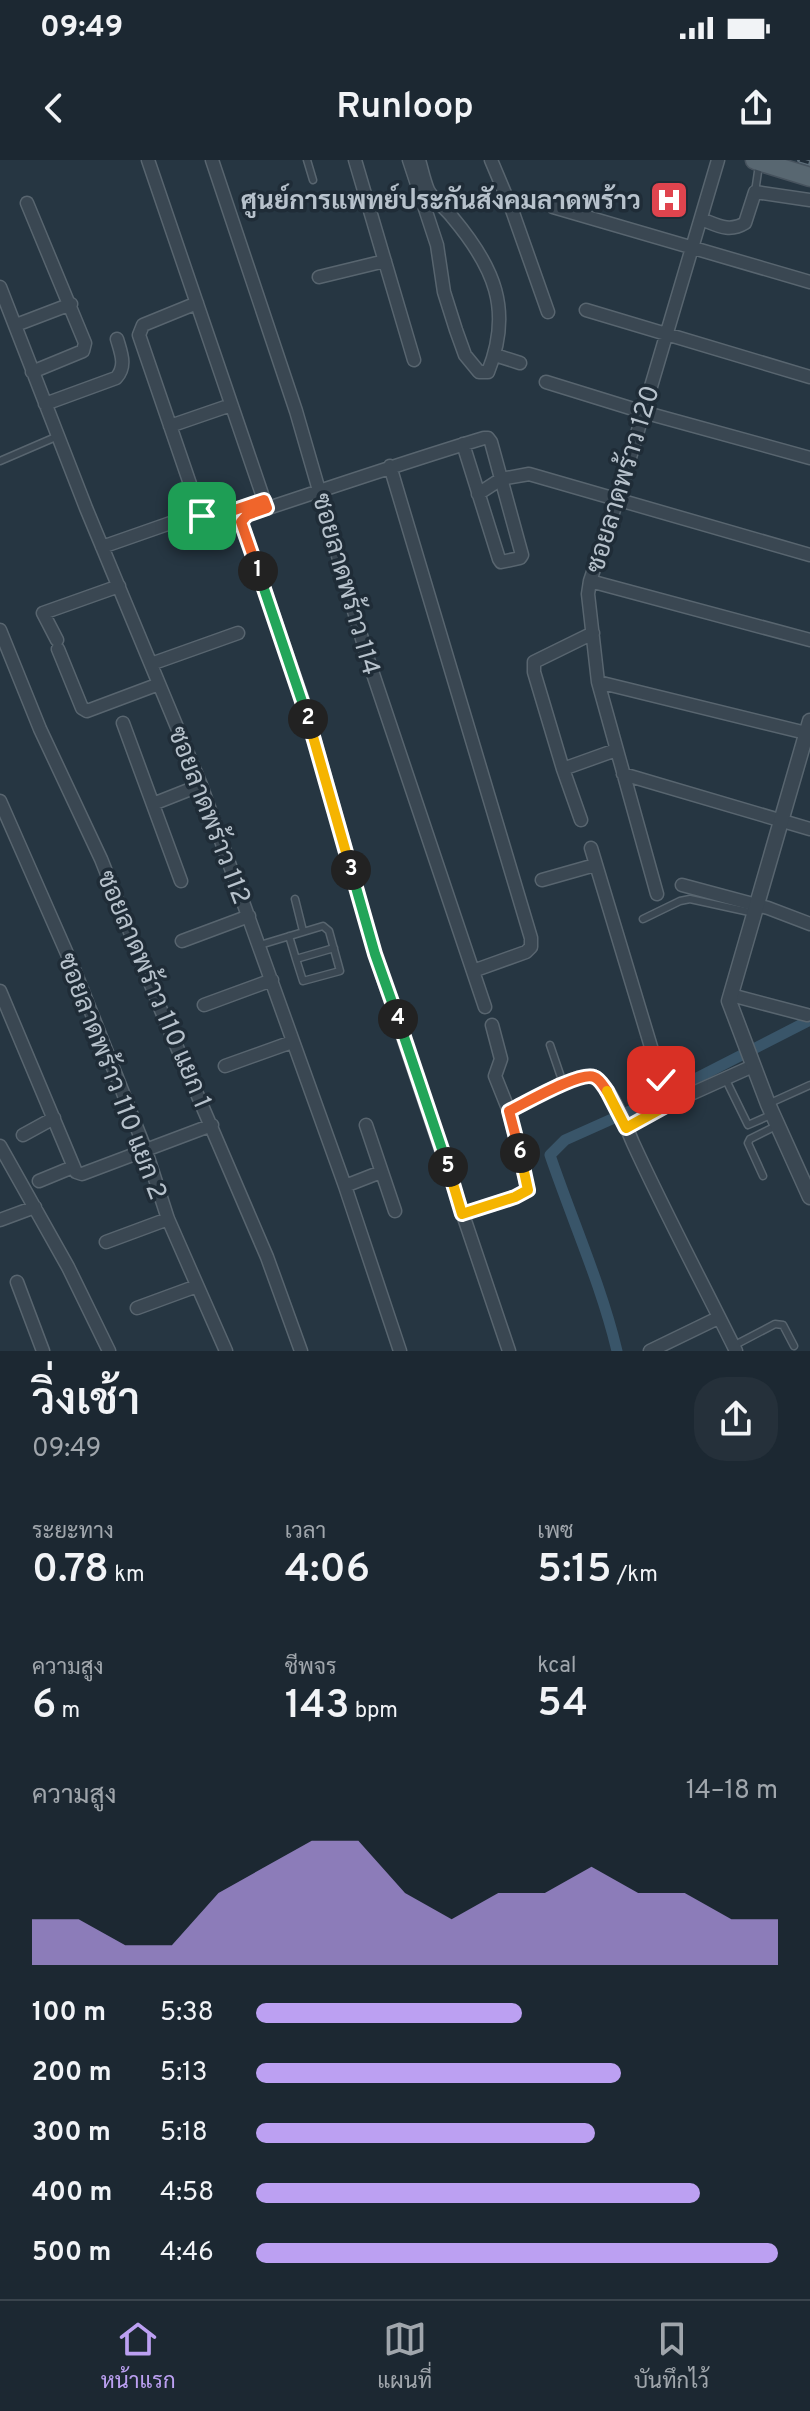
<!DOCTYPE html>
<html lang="th">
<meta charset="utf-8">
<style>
body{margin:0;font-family:Overpass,Sarabun,sans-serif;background:#25303a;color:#f1f3f6;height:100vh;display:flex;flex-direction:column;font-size:30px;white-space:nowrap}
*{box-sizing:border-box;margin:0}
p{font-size:26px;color:#a0a6ac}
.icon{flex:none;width:44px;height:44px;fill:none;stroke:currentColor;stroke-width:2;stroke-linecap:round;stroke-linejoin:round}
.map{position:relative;height:1191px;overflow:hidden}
.panel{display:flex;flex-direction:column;background:#1c2832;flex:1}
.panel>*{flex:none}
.pin{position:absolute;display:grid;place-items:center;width:68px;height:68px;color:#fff;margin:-34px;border-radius:16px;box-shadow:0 4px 12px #0006}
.km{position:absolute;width:40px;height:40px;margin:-20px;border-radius:50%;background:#222;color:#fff;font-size:22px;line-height:40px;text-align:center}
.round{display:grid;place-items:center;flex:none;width:84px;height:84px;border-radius:32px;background:#25303a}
.overview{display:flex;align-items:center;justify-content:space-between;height:136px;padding:0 32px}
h1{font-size:44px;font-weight:600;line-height:60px}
.stats{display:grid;grid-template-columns:repeat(3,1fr);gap:12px;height:136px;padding:8px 32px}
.stats div{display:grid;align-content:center}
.stats b{font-size:40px;font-weight:600}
.stats small{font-size:22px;font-weight:400}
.stats p{font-size:22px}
.chart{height:224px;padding:16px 32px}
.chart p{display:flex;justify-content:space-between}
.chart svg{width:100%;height:144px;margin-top:8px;fill:#bca0f2;opacity:.7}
ul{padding:0 32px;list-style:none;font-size:26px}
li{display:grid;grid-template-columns:128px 96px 1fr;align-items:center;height:60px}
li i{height:20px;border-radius:10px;background:#bca0f2}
.status{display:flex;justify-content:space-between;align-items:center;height:56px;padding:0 40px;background:#1c2832;direction:ltr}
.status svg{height:22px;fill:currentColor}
header{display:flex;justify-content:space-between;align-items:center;height:104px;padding:0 32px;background:#1c2832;font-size:36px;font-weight:600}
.dock{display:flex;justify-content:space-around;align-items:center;height:112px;border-top:2px solid #3a444d;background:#1c2832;font-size:22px;color:#a0a6ac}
.dock a{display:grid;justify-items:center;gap:4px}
.dock .on{color:#bca0f2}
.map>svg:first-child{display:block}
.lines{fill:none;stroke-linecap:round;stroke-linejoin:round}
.canal{stroke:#395569;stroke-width:11}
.service-casing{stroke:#58656f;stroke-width:9}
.minor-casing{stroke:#58656f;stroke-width:15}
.tertiary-casing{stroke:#58656f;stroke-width:17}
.primary-casing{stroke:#47535e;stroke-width:21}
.service{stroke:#3a4752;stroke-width:6}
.minor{stroke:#3a4752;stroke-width:12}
.tertiary{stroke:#3a4752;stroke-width:14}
.primary{stroke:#586771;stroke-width:18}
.rail-casing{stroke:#5c6c78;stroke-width:6}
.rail{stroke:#1f2c37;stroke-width:3;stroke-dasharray:9;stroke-linecap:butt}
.split-1-casing{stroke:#fff;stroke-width:16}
.split-2-casing{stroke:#fff;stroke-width:16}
.split-3-casing{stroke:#fff;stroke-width:16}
.split-4-casing{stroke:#fff;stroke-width:16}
.split-5-casing{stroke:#fff;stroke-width:16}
.split-6-casing{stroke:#fff;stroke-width:16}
.split-7-casing{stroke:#fff;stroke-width:16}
.split-8-casing{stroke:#fff;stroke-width:16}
.split-1{stroke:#f0652b;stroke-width:10}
.split-2{stroke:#22a559;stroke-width:10}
.split-3{stroke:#f5b400;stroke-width:10}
.split-4{stroke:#22a559;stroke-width:10}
.split-5{stroke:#22a559;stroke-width:10}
.split-6{stroke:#f5b400;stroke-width:10}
.split-7{stroke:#f0652b;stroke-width:10}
.split-8{stroke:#f5b400;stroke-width:10}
.labels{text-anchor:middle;stroke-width:7;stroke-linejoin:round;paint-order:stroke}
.poi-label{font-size:26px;font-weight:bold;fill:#b7c2cc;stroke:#1f2c37;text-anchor:end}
.street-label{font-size:26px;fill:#b7c2cc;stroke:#1f2c37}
</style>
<div class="status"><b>09:49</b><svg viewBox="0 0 49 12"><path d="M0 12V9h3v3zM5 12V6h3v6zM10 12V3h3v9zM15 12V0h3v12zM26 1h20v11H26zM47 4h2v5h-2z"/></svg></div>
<header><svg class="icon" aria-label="back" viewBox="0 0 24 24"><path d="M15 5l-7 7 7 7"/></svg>Runloop<svg class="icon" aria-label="share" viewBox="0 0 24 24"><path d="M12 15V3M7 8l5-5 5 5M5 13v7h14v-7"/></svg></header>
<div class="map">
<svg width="810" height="1191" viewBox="0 0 810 1191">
<rect width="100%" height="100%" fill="#263642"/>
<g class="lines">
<path class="canal" d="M617,1191C601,1124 572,1060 550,995L565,980L650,942L810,860"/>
<defs>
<path id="service" d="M307,0L313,20
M755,32L759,5
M0,301L58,276
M295,739L303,771
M643,759L680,741L690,739L754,753
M289,776L296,799L334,788
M260,785L323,766L329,771L340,811L303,821L296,799
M550,885L563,923
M725,918L748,965L773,954
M768,944L810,925
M763,1016L748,983L750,979L778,965
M733,1186L775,1164L783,1165L794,1186"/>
<path id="minor" d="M148,0L264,340L210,358H204L200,353L139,175L143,165L197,143
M212,0L296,251L367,496L485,847
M355,0L414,200
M409,0L437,85L444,132L456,170L465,195L479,212H488C513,150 494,107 453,58C446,48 433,40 428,30C424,21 422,10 419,0
M491,0L512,50L548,152
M27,43L85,183L83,191L32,212
M553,47L810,122
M701,59C717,65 729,73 745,63L755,32L810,40
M319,117L385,101
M0,127L86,348L201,625L345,1026L400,1191
M586,150L810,217
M16,165L71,144
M495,195L520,203
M546,222L643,252L810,298
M45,244L116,218C127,206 121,193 117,179
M170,266L231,245
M463,284L499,399L501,402L520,398L522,395L491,282L488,278H484C405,302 326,329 247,355L241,362L305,547L375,794L509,1191
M390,306L531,778V787L526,792L473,811
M478,334L501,319L529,314L810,395
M102,387L182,359
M590,421L810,480
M0,470L40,569L101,699L161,850L267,1097L301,1191
M57,480L43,453L119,426
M58,489L82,548L87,551L159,524
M151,504L238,473
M598,522L810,574
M123,563L181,721
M563,609L616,590
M623,614L810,669
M0,641L76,814L146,991L168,1059L226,1191
M153,644L201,625
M581,660L563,609L534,512V502L593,473
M591,688L661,920L673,942
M542,720L595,705
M682,725L768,748L810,764
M657,734L598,522L588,434L590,421L618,338L718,0
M182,781L249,756
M0,831L76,1012L82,1014L212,965
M731,835L807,855
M204,845L272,820
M492,865L501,899L495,916L509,951
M225,906L292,882
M366,965L395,1051
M626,968L673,942L753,906
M23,975L54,958
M0,986L68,1107L109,1191
M39,1021L73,1007
M345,1026L381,1012
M462,1054L515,1037L528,1030L509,951C525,944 577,912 592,916C609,921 626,967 633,983C665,1053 702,1122 736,1191
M0,1060L35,1047
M106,1082L168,1059
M17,1122L43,1191
M137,1148L197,1126
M650,1191L718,1158"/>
<path id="tertiary" d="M810,561L729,841L768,944L810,1037"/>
<path id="primary" d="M755,0L810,17"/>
</defs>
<use href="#service" class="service-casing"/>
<use href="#minor" class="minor-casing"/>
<use href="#tertiary" class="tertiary-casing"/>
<use href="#primary" class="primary-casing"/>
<use href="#service" class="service"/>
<use href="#minor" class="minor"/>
<use href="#tertiary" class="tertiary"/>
<use href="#primary" class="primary"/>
<defs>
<path id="rail" d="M800,0L810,3"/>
</defs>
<use href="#rail" class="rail-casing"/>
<use href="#rail" class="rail"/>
</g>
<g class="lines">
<defs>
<path id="split-1" d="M202,356L211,358L264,340L267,348L247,355L241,362L258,411"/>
<path id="split-2" d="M258,411L308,559"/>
<path id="split-3" d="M308,559L351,710"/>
<path id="split-4" d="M351,710L375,794L398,859"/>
<path id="split-5" d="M398,859L448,1007"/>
<path id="split-6" d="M448,1007L462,1054L515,1037L528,1030L520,993"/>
<path id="split-7" d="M520,993L509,951C524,944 580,911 594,917C600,919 604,927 607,931"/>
<path id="split-8" d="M607,931L626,968L673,942L661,920"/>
</defs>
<use href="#split-1" class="split-1-casing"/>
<use href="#split-2" class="split-2-casing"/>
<use href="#split-3" class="split-3-casing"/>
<use href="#split-4" class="split-4-casing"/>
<use href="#split-5" class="split-5-casing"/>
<use href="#split-6" class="split-6-casing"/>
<use href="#split-7" class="split-7-casing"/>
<use href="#split-8" class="split-8-casing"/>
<use href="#split-1" class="split-1"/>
<use href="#split-2" class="split-2"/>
<use href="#split-3" class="split-3"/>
<use href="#split-4" class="split-4"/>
<use href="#split-5" class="split-5"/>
<use href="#split-6" class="split-6"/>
<use href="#split-7" class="split-7"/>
<use href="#split-8" class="split-8"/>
</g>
<defs>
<symbol id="hospital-square" viewBox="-11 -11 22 22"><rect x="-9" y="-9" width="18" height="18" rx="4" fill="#e0444e" stroke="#1f2c37"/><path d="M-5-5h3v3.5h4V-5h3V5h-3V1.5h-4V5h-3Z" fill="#fff"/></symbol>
</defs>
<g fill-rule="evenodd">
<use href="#hospital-square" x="647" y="18" width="44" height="44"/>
</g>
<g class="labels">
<g class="poi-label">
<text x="641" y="49">ศูนย์การแพทย์ประกันสังคมลาดพร้าว</text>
</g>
<g class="street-label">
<text transform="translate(622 319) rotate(-73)" y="9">ซอยลาดพร้าว 120</text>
<text transform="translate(347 424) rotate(74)" y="9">ซอยลาดพร้าว 114</text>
<text transform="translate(210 655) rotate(69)" y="9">ซอยลาดพร้าว 112</text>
<text transform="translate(155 829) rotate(67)" y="9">ซอยลาดพร้าว 110 แยก 1</text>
<text transform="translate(113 916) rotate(69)" y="9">ซอยลาดพร้าว 110 แยก 2</text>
</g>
</g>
</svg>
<div class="pin" style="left:202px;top:356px;background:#1e9e55"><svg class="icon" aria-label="arrive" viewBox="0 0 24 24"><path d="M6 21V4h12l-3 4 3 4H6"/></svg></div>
<div class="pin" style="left:661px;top:920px;background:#d93025"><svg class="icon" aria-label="check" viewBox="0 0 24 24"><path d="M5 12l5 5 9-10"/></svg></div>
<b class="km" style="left:258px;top:411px">1</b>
<b class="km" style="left:308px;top:559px">2</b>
<b class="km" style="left:351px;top:710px">3</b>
<b class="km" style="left:398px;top:859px">4</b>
<b class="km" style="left:448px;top:1007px">5</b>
<b class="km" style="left:520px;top:993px">6</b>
</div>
<section class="panel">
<div class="overview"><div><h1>วิ่งเช้า</h1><p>09:49</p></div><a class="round"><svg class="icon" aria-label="share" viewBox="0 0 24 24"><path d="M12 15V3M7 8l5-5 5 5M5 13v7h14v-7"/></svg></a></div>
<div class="stats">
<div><p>ระยะทาง</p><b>0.78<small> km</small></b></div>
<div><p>เวลา</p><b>4:06</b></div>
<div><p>เพซ</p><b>5:15<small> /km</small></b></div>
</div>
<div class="stats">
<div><p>ความสูง</p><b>6<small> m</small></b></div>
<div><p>ชีพจร</p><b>143<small> bpm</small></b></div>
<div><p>kcal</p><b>54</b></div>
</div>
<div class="chart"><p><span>ความสูง</span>14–18 m</p>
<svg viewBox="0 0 160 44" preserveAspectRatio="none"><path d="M0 44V30L10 30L20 38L30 38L40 22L50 14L60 6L70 6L80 22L90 30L100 22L110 22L120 14L130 22L140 22L150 30L160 30V44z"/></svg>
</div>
<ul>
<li><b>100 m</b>5:38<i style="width:51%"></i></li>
<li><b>200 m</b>5:13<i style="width:70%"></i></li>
<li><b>300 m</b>5:18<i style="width:65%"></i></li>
<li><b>400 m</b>4:58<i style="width:85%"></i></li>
<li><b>500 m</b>4:46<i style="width:100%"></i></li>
</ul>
</section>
<nav class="dock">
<a class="on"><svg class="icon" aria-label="home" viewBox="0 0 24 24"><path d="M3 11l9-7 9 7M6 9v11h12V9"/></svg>หน้าแรก</a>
<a><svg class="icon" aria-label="map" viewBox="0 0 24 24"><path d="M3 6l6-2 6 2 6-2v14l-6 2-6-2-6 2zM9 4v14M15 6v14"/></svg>แผนที่</a>
<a><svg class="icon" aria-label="saved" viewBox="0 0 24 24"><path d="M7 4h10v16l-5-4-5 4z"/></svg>บันทึกไว้</a>
</nav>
